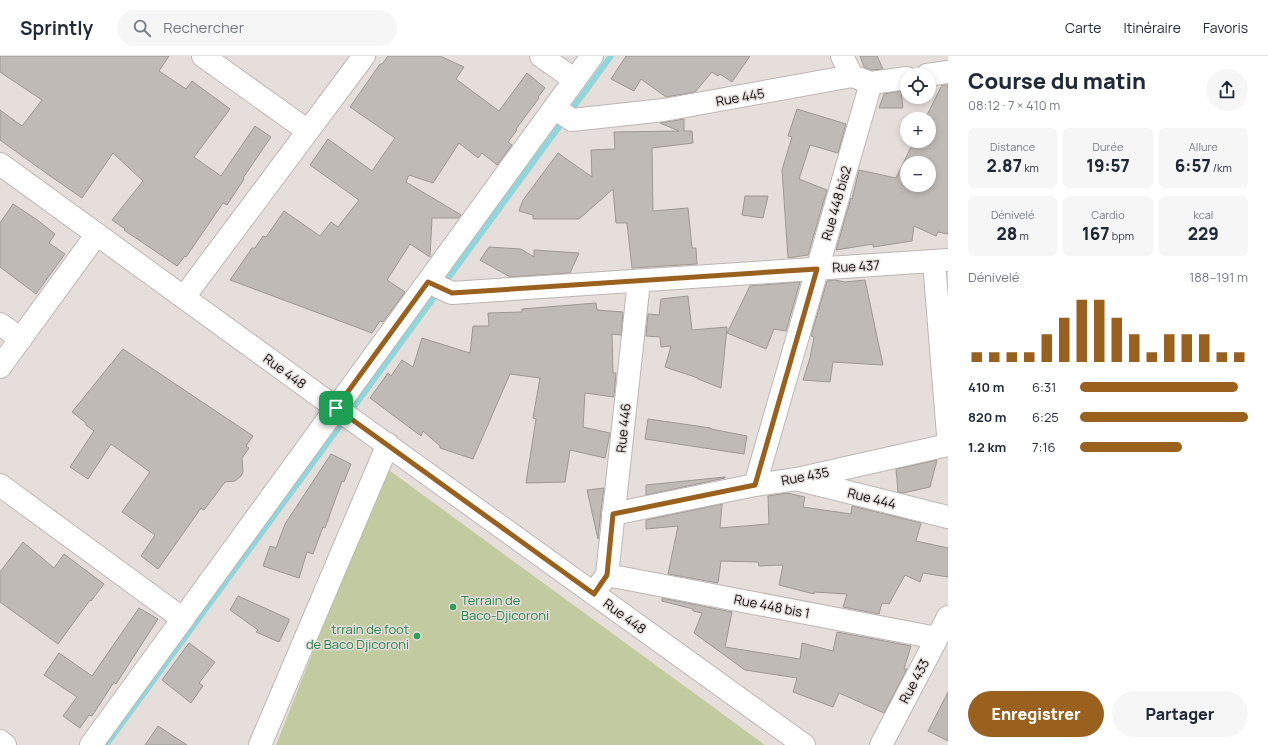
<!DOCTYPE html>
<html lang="fr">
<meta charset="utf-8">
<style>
body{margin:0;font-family:Manrope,sans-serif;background:#f6f6f7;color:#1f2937;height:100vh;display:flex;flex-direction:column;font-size:15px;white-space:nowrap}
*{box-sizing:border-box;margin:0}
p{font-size:13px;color:#747a83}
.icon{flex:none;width:22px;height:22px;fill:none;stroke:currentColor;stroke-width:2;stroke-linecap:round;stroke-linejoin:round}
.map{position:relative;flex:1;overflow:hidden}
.details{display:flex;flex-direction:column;background:#fff;width:320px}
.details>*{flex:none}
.buttons{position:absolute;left:900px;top:12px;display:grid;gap:8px}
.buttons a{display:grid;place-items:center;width:36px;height:36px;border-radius:50%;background:#fff;box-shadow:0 2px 6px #0003;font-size:20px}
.pin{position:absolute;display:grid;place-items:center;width:34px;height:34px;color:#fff;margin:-17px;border-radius:8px;box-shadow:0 2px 6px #0006}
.round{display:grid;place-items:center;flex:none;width:42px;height:42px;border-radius:21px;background:#f6f6f7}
.headline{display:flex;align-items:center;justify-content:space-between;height:68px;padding:0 20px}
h1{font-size:22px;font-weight:800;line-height:30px}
.stats{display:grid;grid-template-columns:repeat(3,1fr);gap:6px;height:68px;padding:4px 20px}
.stats div{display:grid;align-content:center;border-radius:6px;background:#f6f6f7;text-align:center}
.stats b{font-size:17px;font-weight:800}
.stats small{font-size:11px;font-weight:400}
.stats p{font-size:11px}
.chart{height:112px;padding:8px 20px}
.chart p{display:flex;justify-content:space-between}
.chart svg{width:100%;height:72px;margin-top:4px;stroke:#9a611e;stroke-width:6}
.action{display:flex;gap:8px;margin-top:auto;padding:8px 20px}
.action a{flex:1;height:46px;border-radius:24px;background:#9a611e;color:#fff;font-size:16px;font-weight:800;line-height:46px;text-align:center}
.action a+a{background:#f6f6f7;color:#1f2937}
ul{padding:0 20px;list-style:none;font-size:13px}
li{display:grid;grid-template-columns:64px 48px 1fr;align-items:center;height:30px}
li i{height:10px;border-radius:5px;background:#9a611e}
header{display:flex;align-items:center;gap:24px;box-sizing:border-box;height:56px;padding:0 20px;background:#fff;border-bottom:1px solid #e0e1e3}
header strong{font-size:19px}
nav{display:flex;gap:22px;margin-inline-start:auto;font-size:14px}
.search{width:280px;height:36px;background:#f6f6f7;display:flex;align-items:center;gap:10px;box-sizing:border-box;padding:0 14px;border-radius:22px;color:#747a83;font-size:15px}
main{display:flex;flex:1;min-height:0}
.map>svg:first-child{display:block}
.green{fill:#c2ca9f}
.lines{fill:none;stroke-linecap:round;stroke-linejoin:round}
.stream{stroke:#8fd7dc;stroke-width:6}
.building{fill:#c0bab7;stroke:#9e9895;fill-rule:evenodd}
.street-casing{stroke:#bdb6b4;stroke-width:24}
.street{stroke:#fff;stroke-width:22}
.route-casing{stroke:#fff;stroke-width:8}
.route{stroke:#9a611e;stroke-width:5}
.leisure-dot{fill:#2e9e5b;stroke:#e5dedb;stroke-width:1.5}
.labels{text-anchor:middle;stroke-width:3;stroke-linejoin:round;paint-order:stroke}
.street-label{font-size:13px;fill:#0f0d0c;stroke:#e5dedb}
.leisure-label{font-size:13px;fill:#27864d;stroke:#e5dedb;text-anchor:start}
</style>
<header>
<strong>Sprintly</strong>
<div class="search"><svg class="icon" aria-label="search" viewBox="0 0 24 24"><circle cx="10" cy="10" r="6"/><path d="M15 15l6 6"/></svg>Rechercher</div>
<nav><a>Carte</a><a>Itinéraire</a><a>Favoris</a></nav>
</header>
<main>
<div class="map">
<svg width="948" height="689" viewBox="0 0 948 689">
<rect width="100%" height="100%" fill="#e5dedb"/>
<path class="green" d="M386,412L765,689H276Z"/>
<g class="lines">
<path class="stream" d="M106,689L611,0"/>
</g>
<path class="building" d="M0,0H169L159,15L186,33L192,25L230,53L194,101L221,120L255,70L271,81L243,122L244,123L227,149L223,147L186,201L185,200L177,210L124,174L125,173L112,164L143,125L113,97L82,142L53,122L0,84V54L22,70L42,44L0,16Z
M388,0H440L464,11L456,23L499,55L527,17L545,32L538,41L539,42L516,73L517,74L508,86L512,89L497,109L482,97L478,102L459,87L433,127L409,119L406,126L461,159L458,162H432L430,201L410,188L387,224L405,236L383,266L380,265L372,277L230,224L252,192H255L263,180L266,181L284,155L320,180L331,166L338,171L359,144L310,109L328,83L372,115L395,82L350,51L380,8H382Z
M626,0H750L732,26L720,18L718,20L712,16L695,36L666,41L641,23L634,35L611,23Z
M860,0H877L883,13L872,14L864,11Z
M942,29H948V178L938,176L936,180L914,170L912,185L873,191V188L836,194L851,142L852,143L859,114L896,122L914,85H929V63H925ZM907,107H929V129H907Z
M901,35L903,52H879L884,38Z
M797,53L846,68L838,97L810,89L799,123L827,134L808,199L788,202L782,114L792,81L788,80Z
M684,63V75H692L693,87L652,92L653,155L688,152L692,192H696L697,208L632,212L627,167H616L613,133L579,163H533V159L519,155L523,144L558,97L592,121L591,94L615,93L614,76L679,75L660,67Z
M745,140H768L763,162L742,159Z
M13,148L36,163L55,178L49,187L65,198L36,238L0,211V167Z
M489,191L521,193L534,201V194L579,197L570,217L510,221L480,204Z
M835,224L845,226L865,224L883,309L833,306L830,326L803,324L810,302L814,281L811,280L827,225Z
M800,226L786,275L774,273L766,293L727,277L750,230Z
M688,240L692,274L727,271L721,332L698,323V322L665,311L671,290L661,291L660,281L646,280L648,258L659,259L661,243Z
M596,247L597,254L623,256L621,279L612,278L613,317H616L614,341L585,337L583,371L610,377L605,402L570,394L565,426L526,427L536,363L533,362L540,322L510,318L473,403L440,392V390L423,375L421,380L370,342L388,317L391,320L402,304L413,311L422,282L470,297L473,270H489L488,257L522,256V253Z
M123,293L253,380L246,390L249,392L242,402L243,416L241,420L235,425L225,426L204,454L201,452L158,513L141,500L155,479L122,456L150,416L111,388L88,423L70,411L94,375L86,369V367L72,356Z
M648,363L711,372V373L747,380L744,398L645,383Z
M331,398L351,408L344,426L342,425L325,472L323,471L313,498L307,496L299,522L263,510L270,490L276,492L285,468Z
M937,404L930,431L903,437L898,436L896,413Z
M725,421V422L646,439V429Z
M604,432L601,454L598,483L587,434Z
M787,437L805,441L803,451L851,458L852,450L921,467L916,485L948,492V521L923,517L920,526L905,519L889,548L882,547L879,558L843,551L847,538L814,536V538L779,529L783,509L759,510L758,506L721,505L718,527L668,518L678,470L646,473V464L722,448L720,472L769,468L768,440Z
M23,486L54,512L64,498L104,528L91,545L90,544L58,588L0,546V516Z
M238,540L289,563V565L279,586L256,576L258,574L230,554Z
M662,542L732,556L725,591L800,603L802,587L833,595L837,576L911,590L904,613H907L884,657L839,637L833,651L793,636L797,622L745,614L694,577L702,557L693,555V553L662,545Z
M139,552L158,563L116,628L114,626L92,660L89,659L80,672L63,660L77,641L44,619L59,597L92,620Z
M189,587L215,606L199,627L203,630L191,647L162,624Z
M948,636V685L928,675Z
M158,670L187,689H145Z"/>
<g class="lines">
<defs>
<path id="street" d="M203,0L308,75
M541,0L575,24
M842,0L852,20
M927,19L948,16
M554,52L572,64L664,54L852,20L871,27L907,22
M0,108L336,352L804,689
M934,206L948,379
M428,226L452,237L948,204
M184,241L364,0
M0,268L21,283
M0,311L97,178
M800,424L948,461
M0,429L183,563
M755,429L871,27
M613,458L755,429L797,423L948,389
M607,519L937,582
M598,531L607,519L639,225
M0,685L5,689
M91,689L592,0
M260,689L388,388
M881,689L948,561"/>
</defs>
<use href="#street" class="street-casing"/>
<use href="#street" class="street"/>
</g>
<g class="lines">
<defs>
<path id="route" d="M817,213L755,429L613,458L607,519L594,538L336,352L428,226L452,237Z"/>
</defs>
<use href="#route" class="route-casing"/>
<use href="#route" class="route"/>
</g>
<g class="leisure-dot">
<circle cx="453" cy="551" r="4"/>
<circle cx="417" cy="580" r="4"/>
</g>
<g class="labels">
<g class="street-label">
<text transform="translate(740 41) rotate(-10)" y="5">Rue 445</text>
<text transform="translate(836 147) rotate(-74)" y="5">Rue 448 bis2</text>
<text transform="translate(856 210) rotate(-3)" y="5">Rue 437</text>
<text transform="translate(285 315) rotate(36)" y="5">Rue 448</text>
<text transform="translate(623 372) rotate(-84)" y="5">Rue 446</text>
<text transform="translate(805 420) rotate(-11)" y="5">Rue 435</text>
<text transform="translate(872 442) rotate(14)" y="5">Rue 444</text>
<text transform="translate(772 550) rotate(11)" y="5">Rue 448 bis 1</text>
<text transform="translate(625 560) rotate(36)" y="5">Rue 448</text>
<text transform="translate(914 625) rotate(-62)" y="5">Rue 433</text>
</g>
<g class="leisure-label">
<text x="461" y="549">Terrain de<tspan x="461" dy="15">Baco-Djicoroni</tspan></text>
<text x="409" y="578" text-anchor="end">trrain de foot<tspan x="409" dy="15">de Baco Djicoroni</tspan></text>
</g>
</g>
</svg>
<div class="buttons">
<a><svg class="icon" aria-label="locate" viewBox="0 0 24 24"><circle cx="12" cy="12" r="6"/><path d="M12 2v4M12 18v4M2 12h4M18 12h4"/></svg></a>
<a>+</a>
<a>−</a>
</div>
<div class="pin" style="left:336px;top:352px;background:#1e9e55"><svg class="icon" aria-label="arrive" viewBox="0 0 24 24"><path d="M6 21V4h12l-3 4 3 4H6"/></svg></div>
</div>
<section class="details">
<div class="headline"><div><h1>Course du matin</h1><p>08:12 · 7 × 410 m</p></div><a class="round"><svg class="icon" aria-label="share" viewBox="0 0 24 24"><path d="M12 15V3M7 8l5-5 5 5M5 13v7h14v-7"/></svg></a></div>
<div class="stats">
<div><p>Distance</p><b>2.87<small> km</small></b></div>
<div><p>Durée</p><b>19:57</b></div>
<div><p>Allure</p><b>6:57<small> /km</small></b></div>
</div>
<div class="stats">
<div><p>Dénivelé</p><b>28<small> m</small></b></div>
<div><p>Cardio</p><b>167<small> bpm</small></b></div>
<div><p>kcal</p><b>229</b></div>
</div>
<div class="chart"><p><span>Dénivelé</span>188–191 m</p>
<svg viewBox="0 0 160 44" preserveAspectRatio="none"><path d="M5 44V38M15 44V38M25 44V38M35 44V38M45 44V27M55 44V17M65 44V6M75 44V6M85 44V17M95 44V27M105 44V38M115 44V27M125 44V27M135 44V27M145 44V38M155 44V38"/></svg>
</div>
<ul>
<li><b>410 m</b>6:31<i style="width:94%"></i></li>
<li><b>820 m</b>6:25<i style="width:100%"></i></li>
<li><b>1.2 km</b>7:16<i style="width:61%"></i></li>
</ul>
<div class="action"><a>Enregistrer</a><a>Partager</a></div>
</section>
</main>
